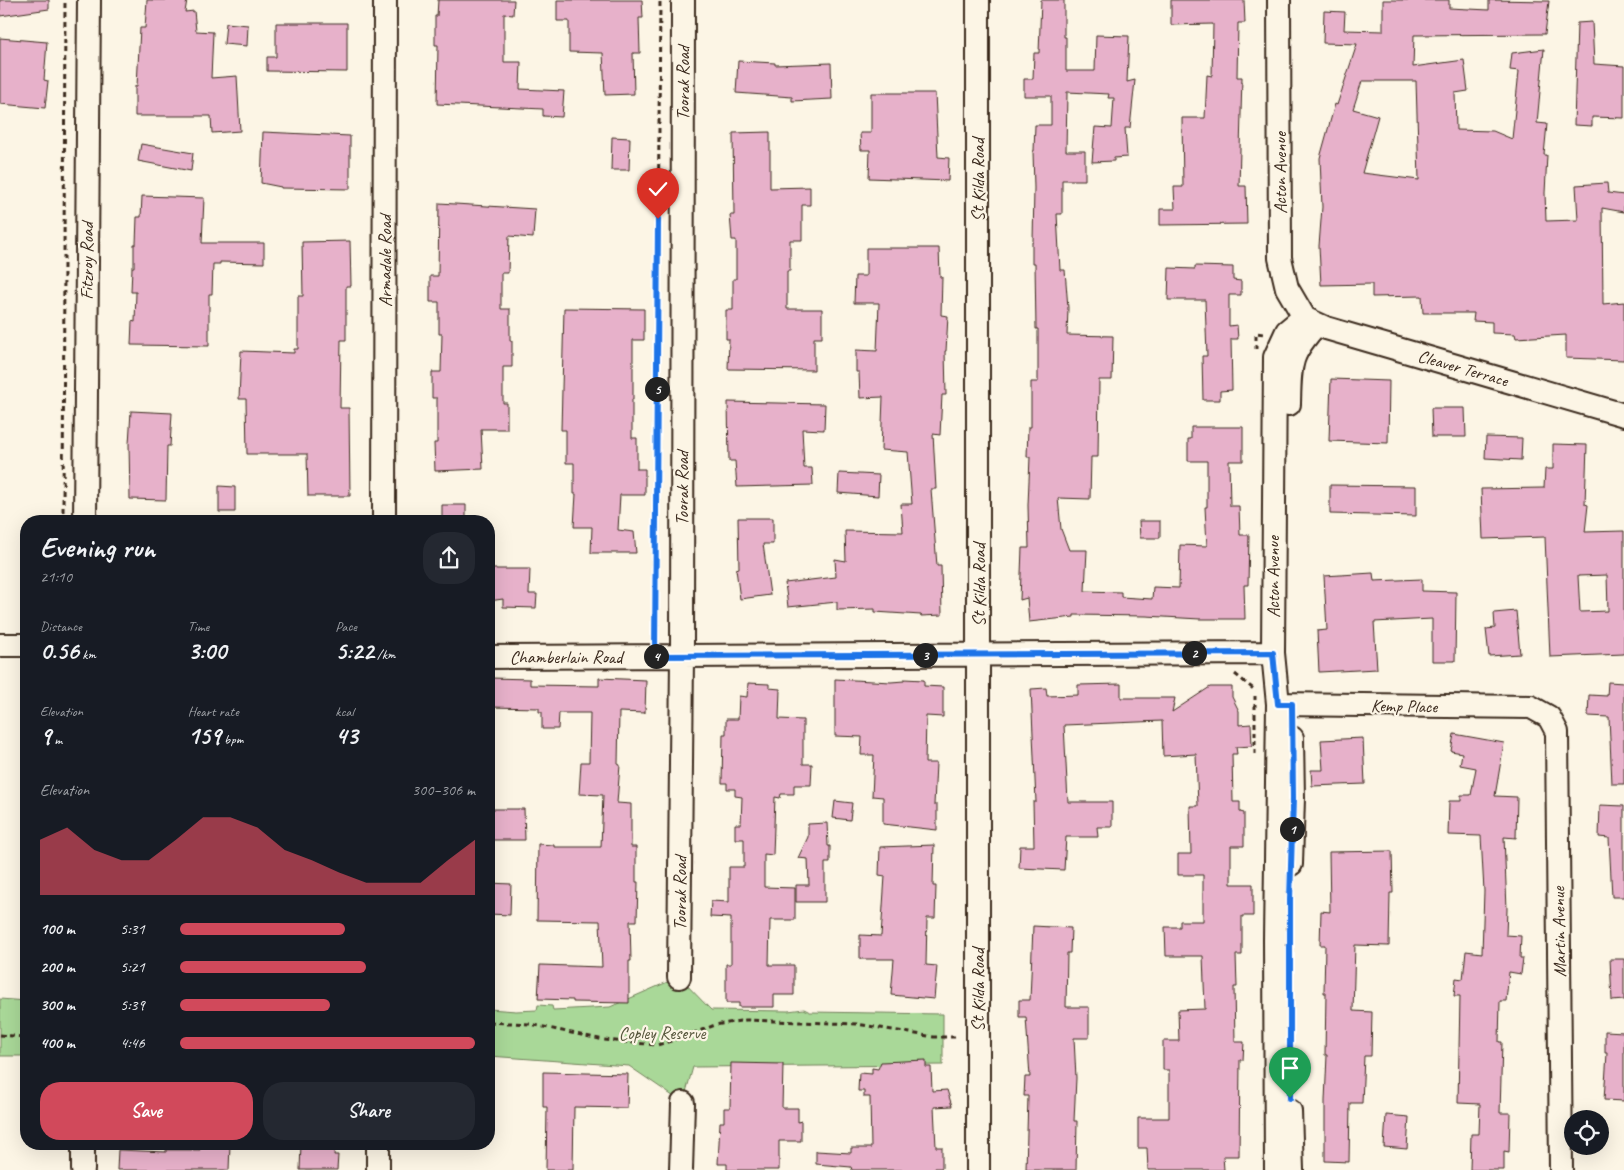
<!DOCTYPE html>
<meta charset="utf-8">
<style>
body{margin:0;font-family:Caveat,sans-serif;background:#242831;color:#f1f3f6;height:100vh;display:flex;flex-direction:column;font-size:19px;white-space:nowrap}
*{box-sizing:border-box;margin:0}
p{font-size:16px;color:#9ea1a6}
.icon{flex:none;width:28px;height:28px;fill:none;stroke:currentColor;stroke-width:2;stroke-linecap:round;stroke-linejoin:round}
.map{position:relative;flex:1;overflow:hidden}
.drawer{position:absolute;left:20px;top:515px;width:475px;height:635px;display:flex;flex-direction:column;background:#171b24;border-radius:20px;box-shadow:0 5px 20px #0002}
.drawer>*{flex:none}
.controls{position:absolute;left:1564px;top:1110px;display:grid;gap:10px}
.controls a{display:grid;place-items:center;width:45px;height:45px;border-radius:50%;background:#171b24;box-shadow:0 5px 20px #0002;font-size:25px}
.pin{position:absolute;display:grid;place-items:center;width:42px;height:42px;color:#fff;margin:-51px -21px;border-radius:50% 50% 50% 0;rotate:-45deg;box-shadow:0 0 5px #0007}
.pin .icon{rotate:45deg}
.km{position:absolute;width:25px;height:25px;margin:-12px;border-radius:50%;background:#222;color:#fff;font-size:14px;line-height:25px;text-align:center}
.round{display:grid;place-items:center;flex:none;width:52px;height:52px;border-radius:20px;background:#242831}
.overview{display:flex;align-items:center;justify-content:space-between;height:85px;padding:0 20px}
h1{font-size:28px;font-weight:700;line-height:38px}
.figures{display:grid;grid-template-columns:repeat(3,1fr);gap:8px;height:85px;padding:5px 20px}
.figures div{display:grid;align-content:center}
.figures b{font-size:25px;font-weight:700}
.figures small{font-size:14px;font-weight:400}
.figures p{font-size:14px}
.chart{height:140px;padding:10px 20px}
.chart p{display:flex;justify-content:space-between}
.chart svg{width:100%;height:90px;margin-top:5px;fill:#d1495b;opacity:.7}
.button{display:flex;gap:10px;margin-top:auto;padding:10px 20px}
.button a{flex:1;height:58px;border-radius:20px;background:#d1495b;color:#fff;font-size:20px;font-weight:700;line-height:58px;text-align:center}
.button a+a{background:#242831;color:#f1f3f6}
ul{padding:0 20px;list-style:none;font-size:16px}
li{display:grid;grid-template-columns:80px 60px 1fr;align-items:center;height:38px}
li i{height:12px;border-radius:6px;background:#d1495b}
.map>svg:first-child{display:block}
.green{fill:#a9d898;stroke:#72815b}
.building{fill:#e7b1ca;stroke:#3b2a1e;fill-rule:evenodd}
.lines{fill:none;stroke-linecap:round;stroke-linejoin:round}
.minor-casing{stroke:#3b2a1e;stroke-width:26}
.path{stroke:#3b2a1e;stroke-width:3;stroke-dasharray:5 4;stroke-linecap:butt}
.minor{stroke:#fcf5e5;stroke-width:22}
.route-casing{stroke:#fff;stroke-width:10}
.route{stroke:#1a73e8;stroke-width:6}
.labels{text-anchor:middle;stroke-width:4.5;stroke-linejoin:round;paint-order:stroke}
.street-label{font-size:18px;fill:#3b2a1e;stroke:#fcf5e5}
.park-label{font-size:18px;fill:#56563c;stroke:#fcf5e5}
</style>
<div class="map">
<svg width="1624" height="1170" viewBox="0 0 1624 1170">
<rect width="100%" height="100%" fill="#fcf5e5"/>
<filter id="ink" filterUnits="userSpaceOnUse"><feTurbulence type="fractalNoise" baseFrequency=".02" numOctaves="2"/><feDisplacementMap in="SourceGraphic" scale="10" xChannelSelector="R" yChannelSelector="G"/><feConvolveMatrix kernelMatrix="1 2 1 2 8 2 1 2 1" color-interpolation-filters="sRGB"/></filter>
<g filter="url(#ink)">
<path class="green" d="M679,977L711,1010L788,1011L804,1009L810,1012L943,1014V1065L693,1067L683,1103L629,1066L489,1056V1009L516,1011L537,1010L538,1005L552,1006L553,1010L610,1007Z
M0,999L26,1001V1056H0Z"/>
<path class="building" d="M0,0H49V9L0,16Z
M147,0H187L185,12L194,11L196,31L213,32L211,78L237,76L240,131L212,133L211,116H135V86H137L140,28H145Z
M438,0H514L513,15L504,14V62H521L520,89L564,91L562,117L543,116V109L437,104L438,45H435V16H437Z
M557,0H642L643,18H639L640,53H633L634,94L605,95L603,53L569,52V21H557Z
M1041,0H1064V37H1066V71H1095L1096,35L1129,36L1127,82L1135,80L1130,128H1125L1127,157L1114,158V161L1092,162L1095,127L1112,128L1114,98H1108L1109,94L1067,92L1066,151H1085V180H1062V214H1057L1060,270H1065L1068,308L1067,335L1113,336L1112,380H1099L1098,457H1091L1090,499L1058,498L1061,529L1069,550H1087L1085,591L1121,592V597L1152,599L1153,587L1179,588L1180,545L1207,546L1205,507H1207V461H1188V439H1191V427H1243V461H1229L1230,506H1239L1240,535H1249L1248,585H1244L1245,619H1200L1146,616L1074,615V617L1029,622L1027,598L1020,600L1022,548H1029L1028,505L1030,457H1027L1028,427H1031V382H1038V329H1036L1035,263H1032V242H1033L1034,188L1033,151H1034L1035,125H1051V96H1024V79H1033L1034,53H1039Z
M1171,0H1244L1245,23H1238L1237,77H1242L1239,186H1246L1247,224L1160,225V209H1175L1174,187H1183L1182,118H1205L1207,75L1212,76L1213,24L1171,25Z
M1383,0H1449V8L1489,10V0L1549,1L1545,34L1414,35L1413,67L1464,60L1468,91L1455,93L1456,130L1493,131L1512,139L1519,71L1510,70L1512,53L1544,49L1537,123L1547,124L1544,155H1547L1545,193L1546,221L1578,220L1576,185L1607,183L1608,193L1624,195V212L1602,208L1603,304L1624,302V360L1566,358V335L1516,338L1515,334L1492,333V322L1473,321L1474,313H1423L1422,296L1372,297V284L1321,285L1319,246L1322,207L1320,158L1335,104L1337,105L1357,44L1323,43L1324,11L1345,12L1344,30L1383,31ZM1362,81H1416L1419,180L1362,173L1378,116L1353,109Z
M1592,22L1594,64L1624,66V118L1592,117V126L1574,125L1577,23Z
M226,23L248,25L247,46L224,44Z
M276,23H347V72L267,71V57H276Z
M0,38L47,42L44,80L48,81L45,108L0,104Z
M738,61L775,63V65L831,63L832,99L792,101V97L736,93Z
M871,93H935L938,157L949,158L948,181L869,178L870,150H861L860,133H871Z
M263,132L350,136V189L281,188V187L261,183Z
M770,132V188L810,187V205H802V240H790V271H787V309H822V338H814V370L728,369L729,339H726V310H733V279H736V240H732L730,215H734L733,133Z
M612,137L630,138L629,170H611Z
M141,144L193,153L191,171L138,161Z
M142,196L204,198L202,243H264V263L220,262V264H213L212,294H209V346L131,345L132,321L135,322L136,292H131L132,267H134V244H136L137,217H141Z
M439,203L535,209L533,238L509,236L508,273H501V309H510V341H512V367H503V403H507V429H481L483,469L435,471L434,443H437V398H432V372H441L442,334H439V302H430V276H438Z
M350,241L351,286H346V340H341L340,408H349L350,496H308L307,454H247L246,399H239L241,351L294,353V349H298V296H303L302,242Z
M866,248H939L940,277H942L941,315L948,316L946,351H945L946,395H942L940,435L933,434L936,489H931L937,566H941L942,615L921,616V615L875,612V609L837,610V602L788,607L785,583L836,577L835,559L846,561L845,531L903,532L901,504H912L908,452L881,450L883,397L860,398L859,372H856V350L877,351L879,303H854L855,276H866Z
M1195,266L1233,267V280L1241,281V295H1229V326L1237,325L1238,339H1231L1232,390L1220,391V400H1203L1202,356H1207L1205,300H1168L1169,268L1195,269Z
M564,308L644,309V340H633V399H632V438H637V469H645V495H620L618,530L634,532L636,553H591L592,527H574L576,494H574V463H566V430H561Z
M1331,379L1389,381L1388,443L1329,441Z
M728,402L825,404L824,430L802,429L804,468H812L813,485L737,487L735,461H729Z
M1431,408H1465L1466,437H1432Z
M131,411L172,413L170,446H167L166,500L130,499L129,444Z
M1486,437L1522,438L1521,460L1485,458Z
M1553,444L1587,445L1585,504L1588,505L1585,532L1624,531V654L1550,657L1545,537L1483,539L1481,489L1544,488L1545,469H1553ZM1607,575L1608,611L1580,612L1578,576Z
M839,473L879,475L878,496L838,493Z
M1330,485L1416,486V516L1330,514Z
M219,486L235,487V512H219Z
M442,505H466V521H442Z
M738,518H773V544H763L770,595L740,599L736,569L739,568Z
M1139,521H1160V538H1140Z
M489,569H530L529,594H537L536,608L503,607V599L489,601Z
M1373,573L1374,581L1422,579V591L1456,592L1455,661H1432V619L1374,622L1377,669L1319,672L1317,631L1327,630L1324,576Z
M1516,611L1520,654L1489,656L1486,629L1495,628L1494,613Z
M490,678L530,679V685L599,686V678L646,680L645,713L619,712L618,764L620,765L617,803L631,804V847H636V882H638L637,921H630L631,961H629V1003L573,1002V1000L538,999L540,965L602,967L600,921L537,920L538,844L554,845V847H601L603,795L579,794L581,762H589L590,713H559L558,729H542V712H539V708L490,707Z
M835,679L891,682L904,681V679L924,680V686L943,687V717L926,716L925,763H936L934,805H937V830L883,824V797L872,796L874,755H861L862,737L835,736Z
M1608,682L1624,683V784H1612L1609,717L1588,716L1589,695L1607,696Z
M748,683L769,684V688L780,689L779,719L803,720V764H812L811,785H794V794H781L780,798L775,797L773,855L764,854V887L795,888V920H770L769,965H794V995H774V1007H739V1003H726V964H731V918L710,917L711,901L729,902V867H744V839H735V824H741L742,797L735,796V789H727V783H722L723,734H726V719H738L739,696L747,697Z
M1121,684V698H1175L1172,712L1210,687H1232V697L1239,711V725L1251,724L1252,746L1236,747L1237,754H1232L1233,802H1240V812L1244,813V846H1231V884H1253V916H1242V955H1236L1237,987H1234L1235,1042H1244L1243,1060H1240L1239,1156H1223L1224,1170H1148L1147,1148H1138V1118H1169V1070H1163V1041H1179L1178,1010L1205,1009L1203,956H1166L1165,927H1180V921H1203V875H1178V854H1191L1190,806H1198L1196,754L1163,756L1162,721L1064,725L1068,802H1112V827H1097L1098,837H1066L1064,870L1019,868L1020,846H1034L1033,802H1036L1031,689L1046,688L1047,696L1078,695V685Z
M1454,734L1504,743L1495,796L1517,797L1516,838L1504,837L1507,909L1506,935L1521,936L1520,958H1523L1521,974L1509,972L1506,1001H1500L1499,1042H1502L1500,1113H1510L1509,1152L1504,1151V1170H1470L1471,1134H1479L1480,1104L1458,1103L1460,996H1454L1456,978L1463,979L1466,951L1482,953L1484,891L1481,836L1448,835L1449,801H1461V795H1471L1476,768L1460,765L1462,753L1451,751Z
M1363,738L1365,784L1312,786L1311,770H1323L1321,740Z
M835,801L852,803L850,820L833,818Z
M1600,805L1624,806V897H1612L1609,838L1599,837Z
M489,809H524L525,840H489Z
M827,823L828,846H830V863H825V902H796V885H809L808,859L798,858L808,837V824Z
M934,845L933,886H936L935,918H927L926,965L937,966L934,999L891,995L894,959H860V935L881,936L885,876L879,875L880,847Z
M1392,851L1393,893H1390L1389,946L1355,945L1353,1011L1372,1012L1371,1056H1364L1362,1103H1350L1349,1162L1325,1161V1101L1327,1055H1325L1326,993H1324L1325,945H1320L1321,911L1330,912L1329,852Z
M489,883L511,884L510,915L489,914Z
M1033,926L1071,928L1070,953H1067L1066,1007H1089V1038H1074L1076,1078L1074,1121H1077L1076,1170H1026L1028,1096H1024L1025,1077H1030L1026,1017H1019V1000H1030Z
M1610,959H1624V1000L1612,1001Z
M1605,1031L1624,1032V1101L1604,1100L1607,1053H1605Z
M926,1060V1067H931L932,1091L947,1090L952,1106L934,1107L936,1147H942V1168H935V1170H852L851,1167L816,1164V1151L851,1153V1148H871L870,1097H864V1091H858L859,1073L872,1074V1068L878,1069L881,1062Z
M731,1063L783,1064L782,1108H798V1122L801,1121V1141H779V1170H727V1164H718L720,1122H724V1108H730Z
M543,1072L628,1074L627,1108L574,1107L573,1170H546L547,1107H543Z
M1386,1115L1409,1117L1407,1149L1384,1147Z
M200,1144H230L229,1170H117L118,1150L166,1152V1150H200Z
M301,1144H335L334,1155H338L337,1170H300Z"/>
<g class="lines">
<defs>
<path id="minor" d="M1279,0L1280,258L1287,288L1304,317
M1304,318L1326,328L1624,415
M1289,404C1290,363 1289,355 1317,324
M85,521L89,0
M384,521L385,0
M0,645H26
M489,657L1273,653
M1278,704L1531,707L1549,717L1557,732L1561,1170
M1291,864L1293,798L1292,738
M679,977L682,656L683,0
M1290,1111L1292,1170
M83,1170V1144
M378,1170V1144
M681,1170L683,1103
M978,1170V0
M1276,1170L1275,940L1278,704L1273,653L1275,357L1287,331L1304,317"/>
</defs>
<use href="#minor" class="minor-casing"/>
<path class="path" d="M1256,349V333L1264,334
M63,521L65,0
M655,637L660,0
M1235,674L1256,691
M1255,754V696
M489,1022L530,1024L604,1040L657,1045L681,1038L715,1025L746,1020L857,1024L934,1037H958
M0,1035L26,1037"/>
<use href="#minor" class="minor"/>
</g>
</g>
<g class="lines" filter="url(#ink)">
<defs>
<path id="route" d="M658,219L655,656L1273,653L1278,704H1292L1293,798L1290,900V1098"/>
</defs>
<use href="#route" class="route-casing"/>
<use href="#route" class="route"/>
</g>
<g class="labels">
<g class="street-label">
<text transform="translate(683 83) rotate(-90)" y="6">Toorak Road</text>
<text transform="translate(1280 173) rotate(-90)" y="6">Acton Avenue</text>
<text transform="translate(978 180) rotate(-90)" y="6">St Kilda Road</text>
<text transform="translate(87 261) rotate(-90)" y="6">Fitzroy Road</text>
<text transform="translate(385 261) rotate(-90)" y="6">Armadale Road</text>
<text transform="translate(1463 368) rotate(16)" y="6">Cleaver Terrace</text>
<text transform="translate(682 488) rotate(-90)" y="6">Toorak Road</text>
<text transform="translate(1273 577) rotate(-90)" y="6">Acton Avenue</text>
<text transform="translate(979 585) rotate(-90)" y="6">St Kilda Road</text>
<text x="566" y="663">Chamberlain Road</text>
<text transform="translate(1404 706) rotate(1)" y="6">Kemp Place</text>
<text transform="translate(680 893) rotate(-90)" y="6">Toorak Road</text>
<text transform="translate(1559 932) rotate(-91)" y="6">Martin Avenue</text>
<text transform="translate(978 990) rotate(-90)" y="6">St Kilda Road</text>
</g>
<g class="park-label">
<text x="662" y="1039">Copley Reserve</text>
</g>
</g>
</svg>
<div class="controls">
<a><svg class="icon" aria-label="locate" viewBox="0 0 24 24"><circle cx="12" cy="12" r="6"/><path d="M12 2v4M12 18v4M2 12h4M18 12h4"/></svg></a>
</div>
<div class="pin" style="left:1290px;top:1098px;background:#1e9e55"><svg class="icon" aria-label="arrive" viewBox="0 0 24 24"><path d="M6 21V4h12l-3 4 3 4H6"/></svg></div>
<div class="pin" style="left:658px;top:219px;background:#d93025"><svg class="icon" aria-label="check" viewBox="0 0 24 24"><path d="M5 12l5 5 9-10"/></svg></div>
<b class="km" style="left:1292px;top:829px">1</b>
<b class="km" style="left:1194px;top:653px">2</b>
<b class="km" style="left:925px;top:655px">3</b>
<b class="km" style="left:656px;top:656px">4</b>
<b class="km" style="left:657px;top:389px">5</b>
<section class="drawer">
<div class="overview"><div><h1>Evening run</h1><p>21:10</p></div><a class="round"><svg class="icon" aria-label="share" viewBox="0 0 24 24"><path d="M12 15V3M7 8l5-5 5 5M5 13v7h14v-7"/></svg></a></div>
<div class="figures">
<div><p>Distance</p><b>0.56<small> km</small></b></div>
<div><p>Time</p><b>3:00</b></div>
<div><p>Pace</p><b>5:22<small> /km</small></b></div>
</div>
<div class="figures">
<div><p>Elevation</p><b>9<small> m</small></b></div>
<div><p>Heart rate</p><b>159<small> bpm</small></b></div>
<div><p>kcal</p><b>43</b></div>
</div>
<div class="chart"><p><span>Elevation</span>300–306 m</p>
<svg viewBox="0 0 160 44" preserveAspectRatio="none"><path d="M0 44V17L10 11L20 22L30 27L40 27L50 17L60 6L70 6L80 11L90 22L100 27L110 33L120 38L130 38L140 38L150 27L160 17V44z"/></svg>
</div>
<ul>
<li><b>100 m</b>5:31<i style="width:56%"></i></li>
<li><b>200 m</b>5:21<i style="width:63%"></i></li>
<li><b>300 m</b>5:39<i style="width:51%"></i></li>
<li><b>400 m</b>4:46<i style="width:100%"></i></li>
</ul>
<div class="button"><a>Save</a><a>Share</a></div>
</section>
</div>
